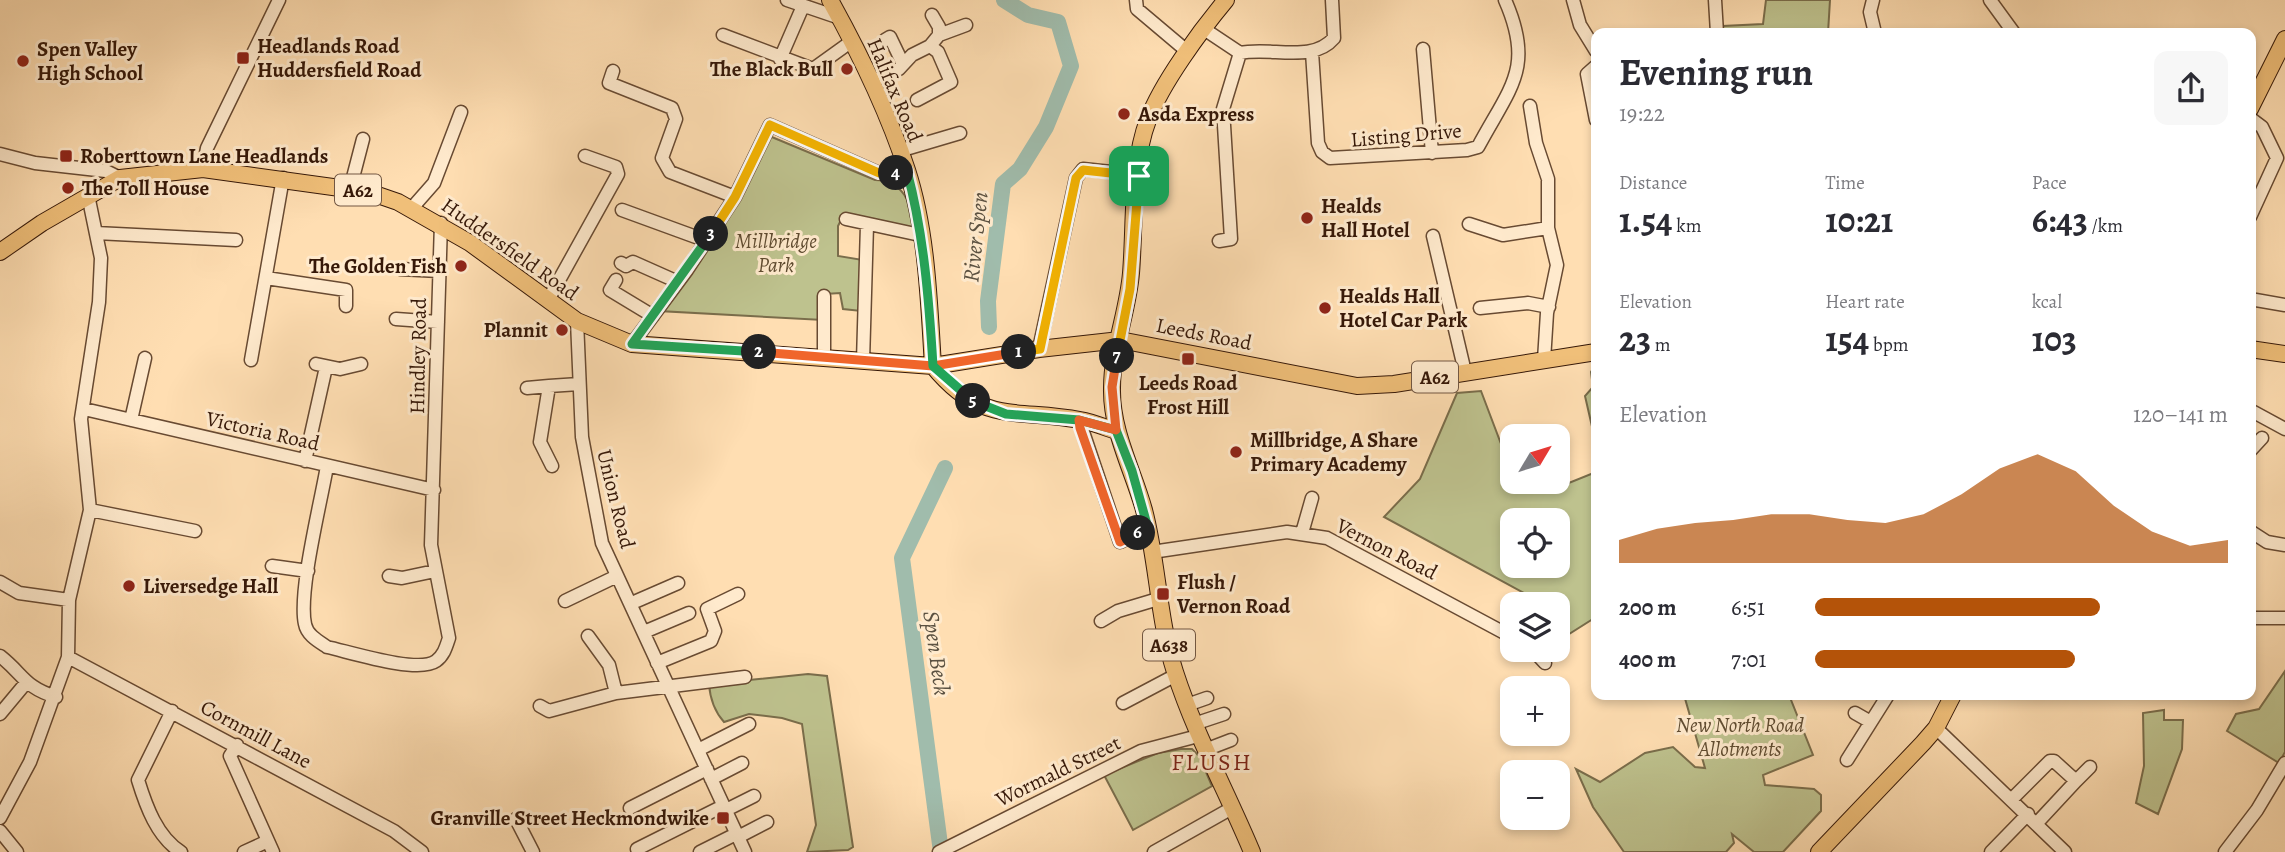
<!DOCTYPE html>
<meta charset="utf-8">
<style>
body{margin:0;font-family:Alegreya,serif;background:#f7f7f7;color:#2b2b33;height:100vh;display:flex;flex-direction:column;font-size:26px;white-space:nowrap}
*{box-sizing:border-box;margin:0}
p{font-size:23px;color:#7c7c81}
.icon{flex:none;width:38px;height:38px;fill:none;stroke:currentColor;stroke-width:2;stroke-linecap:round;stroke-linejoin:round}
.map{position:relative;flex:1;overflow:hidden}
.side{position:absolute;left:1591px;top:28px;width:665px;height:672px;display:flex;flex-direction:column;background:#fff;border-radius:14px;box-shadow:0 4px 10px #0003}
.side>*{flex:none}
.needle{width:46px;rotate:52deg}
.tools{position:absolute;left:1500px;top:424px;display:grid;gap:14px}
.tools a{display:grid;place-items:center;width:70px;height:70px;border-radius:14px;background:#fff;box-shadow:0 4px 10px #0003;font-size:35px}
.pin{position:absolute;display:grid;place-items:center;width:60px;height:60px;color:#fff;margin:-30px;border-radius:14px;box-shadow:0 4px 10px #0006}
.km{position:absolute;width:35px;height:35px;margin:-18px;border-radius:50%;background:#222;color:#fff;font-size:19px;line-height:35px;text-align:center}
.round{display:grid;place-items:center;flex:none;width:74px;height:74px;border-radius:14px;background:#f7f7f7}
.overview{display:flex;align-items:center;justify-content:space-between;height:119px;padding:0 28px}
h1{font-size:38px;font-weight:700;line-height:52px}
.stats{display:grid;grid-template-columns:repeat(3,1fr);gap:10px;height:119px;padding:7px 28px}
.stats div{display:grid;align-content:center}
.stats b{font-size:35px;font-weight:700}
.stats small{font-size:19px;font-weight:400}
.stats p{font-size:19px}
.chart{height:196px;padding:14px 28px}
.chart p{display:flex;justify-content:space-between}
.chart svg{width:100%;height:126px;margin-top:7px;fill:#b45309;opacity:.7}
ul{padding:0 28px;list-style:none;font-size:23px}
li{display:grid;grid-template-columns:112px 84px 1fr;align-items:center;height:52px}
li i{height:18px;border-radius:9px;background:#b45309}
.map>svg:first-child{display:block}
.green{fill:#bec28e;stroke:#7a6d4b;stroke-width:2;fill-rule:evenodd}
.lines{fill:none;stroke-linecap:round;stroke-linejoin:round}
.river{stroke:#a0bcac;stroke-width:16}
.minor-casing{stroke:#684a32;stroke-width:15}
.major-casing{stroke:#361808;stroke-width:18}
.minor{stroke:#ffeacd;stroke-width:12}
.major{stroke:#f0bf79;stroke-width:16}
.split-1-casing{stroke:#fff;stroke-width:14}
.split-2-casing{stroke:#fff;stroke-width:14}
.split-3-casing{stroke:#fff;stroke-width:14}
.split-4-casing{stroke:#fff;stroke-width:14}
.split-5-casing{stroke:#fff;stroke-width:14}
.split-6-casing{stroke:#fff;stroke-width:14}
.split-7-casing{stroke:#fff;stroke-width:14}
.split-8-casing{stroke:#fff;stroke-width:14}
.split-1{stroke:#f5b400;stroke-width:9}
.split-2{stroke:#f0652b;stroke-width:9}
.split-3{stroke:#22a559;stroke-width:9}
.split-4{stroke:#f5b400;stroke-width:9}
.split-5{stroke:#22a559;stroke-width:9}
.split-6{stroke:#22a559;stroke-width:9}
.split-7{stroke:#f0652b;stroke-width:9}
.split-8{stroke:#f5b400;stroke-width:9}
.poi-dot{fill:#8f2418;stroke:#ffeacd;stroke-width:2.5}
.labels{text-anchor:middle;stroke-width:6;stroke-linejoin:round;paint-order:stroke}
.shield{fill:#ffeacd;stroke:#725743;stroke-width:2}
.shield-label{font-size:19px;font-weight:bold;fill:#361808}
.poi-label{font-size:21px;font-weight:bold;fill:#361808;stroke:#ffeacd;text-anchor:start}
.street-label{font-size:21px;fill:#361808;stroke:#ffeacd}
.park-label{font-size:21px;font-style:italic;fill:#5f4b30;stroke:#ffeacd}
.water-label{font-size:23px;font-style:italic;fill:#5b5141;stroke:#ffeacd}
.quarter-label{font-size:24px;letter-spacing:2px;fill:#7a1f14;stroke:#ffeacd}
</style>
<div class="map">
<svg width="2285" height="852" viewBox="0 0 2285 852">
<rect width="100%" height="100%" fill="#ffdeb2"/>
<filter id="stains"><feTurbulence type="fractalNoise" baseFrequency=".00286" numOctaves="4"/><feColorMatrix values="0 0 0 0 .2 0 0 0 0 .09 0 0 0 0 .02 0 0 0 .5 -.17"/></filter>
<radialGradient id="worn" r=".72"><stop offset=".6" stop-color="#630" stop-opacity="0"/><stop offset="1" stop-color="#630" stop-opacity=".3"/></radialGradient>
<path class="green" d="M1766,0H1830L1828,33H1723V26L1763,24Z
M767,135L875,180C905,180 911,206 918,231L841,220L838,226V256L863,260L861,311L843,309L840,293L825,294L823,320L659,311Z
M1596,364V444L1585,396L1593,387L1591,372Z
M1481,391L1512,473V481H1515L1519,493H1544L1596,472V617L1558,641L1561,614L1558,611V604H1544L1384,517L1420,479L1457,393ZM1512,520H1558V565H1512Z
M2285,671V752L2279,763L2227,731L2236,714L2259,709Z
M808,674L827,676L853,847L848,850L807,852L816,825L802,724L782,718L749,714L724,722C715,712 710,698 709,684Z
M1684,695H1789L1813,755L1763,775L1765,785L1814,789L1821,795V811L1783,852H1754L1732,834L1734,843L1726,852H1624L1593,807L1576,769L1600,782L1645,753L1673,747L1695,767L1705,768Z
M2164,710V720H2183L2182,749L2158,814L2136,803L2144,766L2143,713Z
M1181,749H1192L1199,756L1212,786L1133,830L1104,775L1158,753Z"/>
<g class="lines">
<path class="river" d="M989,327L988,301L1003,184L1020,169L1046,127L1071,66L1058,22L1028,15L1004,0
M941,852L902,558L945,468"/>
<defs>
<path id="minor" d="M787,0L840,18
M1136,0L1137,9L1188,52
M1573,0L1580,25L1596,51
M1715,0L1717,33
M1873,0L1870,12L1875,33
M1990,0L2014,33
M932,15L939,27V35
M1204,29L1240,53C1270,46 1312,64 1334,38L1332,0
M723,35L813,69L852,41
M885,40L890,37L903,64
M1423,49L1432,153
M1312,52L1318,143L1322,152L1330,158L1467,150L1478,147C1510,87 1535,68 1505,0
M780,59L803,6
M1596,66L1587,74L1596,120
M613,71L609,83L672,108L676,119L662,158L670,172L735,197
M871,82L899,69L912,55L930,46L939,35L966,25
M917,100L951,82L938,52L930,46
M1530,106L1536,143L1548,179V228L1557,265L1547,313L1544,360
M2250,118L2262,127L2277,158L2250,217
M899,151L960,133
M0,154L35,163L106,171L120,178
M203,169L207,148L279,0
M350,189L363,139
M412,208L434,183L461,112
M622,210L707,241
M846,219L920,235
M1469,224L1503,235L1548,228
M96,233L236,240
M1433,236L1465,372
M1219,241L1231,239L1223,109L1240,53
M621,263L626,266L633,262L678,282
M400,269L439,271
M266,278L346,290V306
M616,280L610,290L653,316
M824,296V357
M2250,299L2285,305
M548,300L618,174L616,167L585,156
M1480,308L1528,303L1549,307
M396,319L438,322
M577,321L582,437L602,543L745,852
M632,344L687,270L735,197L770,125L879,173L907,171
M1039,349L1076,178L1083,169L1139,175
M251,360L283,178
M863,361L867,225
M316,364L340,369L361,364
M527,388L549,386
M84,409L434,490
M2250,410L2285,429
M131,420L145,358
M1079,420L1120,542L1148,528
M2250,451L2262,438
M305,461L326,367
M327,466C321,502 298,592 305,624C307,635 318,641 327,647C350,652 418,674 436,661C444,655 446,647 449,638L431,545L441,223
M552,466L540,442L549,386L579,384
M90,510L195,531
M2250,531L2267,542L2285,545
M1302,533L1312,498
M1152,552L1287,532L1327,538L1512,637
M272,566L308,571
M389,576L402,578L435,571
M0,582L19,593L69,600
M565,601L617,576
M632,603L678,583
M2250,618H2285
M1101,621L1118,611L1158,599
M644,632L689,613
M588,636L609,665L616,693
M1532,649L1545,663
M0,656C24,675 24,687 56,697
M68,657L394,831L422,852
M657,663L711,641L715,631L707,609L738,594
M1123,703L1176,675
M1187,705L1207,698
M540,706L549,711L616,693L745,677
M172,711L138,780C146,806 157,837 181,852
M1855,713L1869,721
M0,714L25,684
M1194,724L1224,714
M1936,728L2065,852
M237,745L230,756L273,852
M698,750L749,724
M1205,750L1231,740
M1847,760L1888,695
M711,779L742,763
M2076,781L2090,767
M2012,799L2050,761H2054L2076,781L2037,823
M630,808L707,769
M726,810L754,796
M0,818L30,762L68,657L69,600L90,510L81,419L99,302L101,258L88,195
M516,819L533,852
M0,831L17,852
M738,837L767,822
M637,849L723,806
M244,852L268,841
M700,852L736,834
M939,852L1141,751L1198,736
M1154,852L1232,808
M1991,852L2028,814
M2225,852L2257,810L2285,763"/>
<path id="major" d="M830,0C860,54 888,112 907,170C927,231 929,303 933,366
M1226,0C1201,30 1161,84 1148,120C1131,164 1135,226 1131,273C1128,311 1112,349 1112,388C1111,431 1133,470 1144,510C1158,563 1158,619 1175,672C1195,734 1227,792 1252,852
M2250,109L2285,39
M0,252L42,223L120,178L203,169L369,192L398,202L470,243L577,321L632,344L933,366L1039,349L1120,340L1357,386L1394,384L1596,352
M2250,349L2285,354
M933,366C982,426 1016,408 1080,420C1092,422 1104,427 1116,431
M1819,852L1923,743L1936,728L1953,695"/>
</defs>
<use href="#minor" class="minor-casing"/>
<use href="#major" class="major-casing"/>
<use href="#minor" class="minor"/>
<use href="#major" class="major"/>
</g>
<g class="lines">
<defs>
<path id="split-1" d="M1019,352L1040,349L1076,178L1083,170L1139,176"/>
<path id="split-2" d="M759,352L933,366L1019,352"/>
<path id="split-3" d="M711,234L632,344L759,352"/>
<path id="split-4" d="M711,234L735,197L770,125L879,173H896"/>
<path id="split-5" d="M896,173L907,171C924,235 929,300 933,366L973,401"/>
<path id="split-6" d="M973,401L1006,414L1079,420L1116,430L1132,471L1148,528L1138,533"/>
<path id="split-7" d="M1117,356L1112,387L1116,430L1079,420L1080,428L1120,542L1138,533"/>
<path id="split-8" d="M1117,356L1130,289L1139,176"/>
</defs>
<use href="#split-1" class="split-1-casing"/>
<use href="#split-2" class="split-2-casing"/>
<use href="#split-3" class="split-3-casing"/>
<use href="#split-4" class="split-4-casing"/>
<use href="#split-5" class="split-5-casing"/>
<use href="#split-6" class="split-6-casing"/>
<use href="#split-7" class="split-7-casing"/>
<use href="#split-8" class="split-8-casing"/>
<use href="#split-1" class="split-1"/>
<use href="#split-2" class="split-2"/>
<use href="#split-3" class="split-3"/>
<use href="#split-4" class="split-4"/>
<use href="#split-5" class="split-5"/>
<use href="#split-6" class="split-6"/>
<use href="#split-7" class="split-7"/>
<use href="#split-8" class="split-8"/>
</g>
<g class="poi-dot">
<rect x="236" y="51" width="14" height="14" rx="3.5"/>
<circle cx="23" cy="61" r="7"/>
<circle cx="847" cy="69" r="7"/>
<circle cx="1124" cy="114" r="7"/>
<rect x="59" y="149" width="14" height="14" rx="3.5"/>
<circle cx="68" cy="188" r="7"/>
<circle cx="1307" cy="218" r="7"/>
<circle cx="461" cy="266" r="7"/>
<circle cx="1325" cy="308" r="7"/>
<circle cx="562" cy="330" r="7"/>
<rect x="1181" y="352" width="14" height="14" rx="3.5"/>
<circle cx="1236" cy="452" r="7"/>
<circle cx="129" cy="586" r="7"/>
<rect x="1156" y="587" width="14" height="14" rx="3.5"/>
<rect x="716" y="811" width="14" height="14" rx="3.5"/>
</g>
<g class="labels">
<g class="shield">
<rect x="335" y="174.5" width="46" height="31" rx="5"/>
<rect x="1412" y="361.5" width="46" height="31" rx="5"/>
<rect x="1143" y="629.5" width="52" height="31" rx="5"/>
</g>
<g class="shield-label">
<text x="358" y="197">A62</text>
<text x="1435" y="384">A62</text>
<text x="1169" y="652">A638</text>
</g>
<g class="poi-label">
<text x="257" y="53">Headlands Road<tspan x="257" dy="24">Huddersfield Road</tspan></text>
<text x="37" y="56">Spen Valley<tspan x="37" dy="24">High School</tspan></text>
<text x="833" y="76" text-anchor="end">The Black Bull</text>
<text x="1138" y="121">Asda Express</text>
<text x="80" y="163">Roberttown Lane Headlands</text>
<text x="82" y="195">The Toll House</text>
<text x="1321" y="213">Healds<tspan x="1321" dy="24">Hall Hotel</tspan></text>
<text x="447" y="273" text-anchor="end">The Golden Fish</text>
<text x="1339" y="303">Healds Hall<tspan x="1339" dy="24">Hotel Car Park</tspan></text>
<text x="548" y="337" text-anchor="end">Plannit</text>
<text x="1188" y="390" text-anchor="middle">Leeds Road<tspan x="1188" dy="24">Frost Hill</tspan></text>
<text x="1250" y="447">Millbridge, A Share<tspan x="1250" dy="24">Primary Academy</tspan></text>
<text x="1177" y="589">Flush /<tspan x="1177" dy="24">Vernon Road</tspan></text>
<text x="143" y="593">Liversedge Hall</text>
<text x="709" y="825" text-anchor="end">Granville Street Heckmondwike</text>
</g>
<g class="street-label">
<text transform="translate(895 90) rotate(67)" y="7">Halifax Road</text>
<text transform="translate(1406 135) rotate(-5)" y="7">Listing Drive</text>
<text transform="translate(510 249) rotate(35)" y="7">Huddersfield Road</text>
<text transform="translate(1204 334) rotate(11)" y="7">Leeds Road</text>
<text transform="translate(418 356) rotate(-89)" y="7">Hindley Road</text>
<text transform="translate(263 431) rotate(13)" y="7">Victoria Road</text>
<text transform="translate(616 499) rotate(76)" y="7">Union Road</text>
<text transform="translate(1387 549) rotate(27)" y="7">Vernon Road</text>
<text transform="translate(256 734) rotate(28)" y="7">Cornmill Lane</text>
<text transform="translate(1058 771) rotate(-26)" y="7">Wormald Street</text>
</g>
<g class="park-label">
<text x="776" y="248">Millbridge<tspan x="776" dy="24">Park</tspan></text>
<text x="1740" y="732">New North Road<tspan x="1740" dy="24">Allotments</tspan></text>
</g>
<g class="water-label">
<text transform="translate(975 237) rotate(-84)" y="8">River Spen</text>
<text transform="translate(937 653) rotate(82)" y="8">Spen Beck</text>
</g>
<g class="quarter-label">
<text x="1212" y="770">FLUSH</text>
</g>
</g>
<rect width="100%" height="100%" filter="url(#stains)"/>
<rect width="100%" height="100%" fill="url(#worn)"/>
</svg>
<div class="tools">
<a><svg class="needle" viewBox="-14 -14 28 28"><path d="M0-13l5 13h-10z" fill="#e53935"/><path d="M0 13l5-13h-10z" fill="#7c7c81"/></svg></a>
<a><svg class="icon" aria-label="locate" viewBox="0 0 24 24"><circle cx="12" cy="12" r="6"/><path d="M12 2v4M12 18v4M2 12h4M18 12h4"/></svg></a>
<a><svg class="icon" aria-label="layers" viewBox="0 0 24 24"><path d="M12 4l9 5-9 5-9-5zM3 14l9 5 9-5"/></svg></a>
<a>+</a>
<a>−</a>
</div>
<div class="pin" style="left:1139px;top:176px;background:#1e9e55"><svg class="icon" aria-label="arrive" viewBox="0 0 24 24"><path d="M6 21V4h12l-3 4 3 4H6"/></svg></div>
<b class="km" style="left:1019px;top:352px">1</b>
<b class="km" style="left:759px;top:352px">2</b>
<b class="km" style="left:711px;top:234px">3</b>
<b class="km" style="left:896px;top:173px">4</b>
<b class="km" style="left:973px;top:401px">5</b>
<b class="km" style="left:1138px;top:533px">6</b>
<b class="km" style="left:1117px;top:356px">7</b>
<section class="side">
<div class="overview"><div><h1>Evening run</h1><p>19:22</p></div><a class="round"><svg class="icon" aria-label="share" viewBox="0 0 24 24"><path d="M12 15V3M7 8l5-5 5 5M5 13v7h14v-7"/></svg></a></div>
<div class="stats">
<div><p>Distance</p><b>1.54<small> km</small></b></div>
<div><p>Time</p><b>10:21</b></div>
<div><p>Pace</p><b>6:43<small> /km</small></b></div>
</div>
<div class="stats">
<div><p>Elevation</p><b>23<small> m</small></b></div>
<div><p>Heart rate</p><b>154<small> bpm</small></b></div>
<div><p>kcal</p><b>103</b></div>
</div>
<div class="chart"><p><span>Elevation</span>120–141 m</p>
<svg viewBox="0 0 160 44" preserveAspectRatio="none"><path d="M0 44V36L10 32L20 30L30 29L40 27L50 27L60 29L70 30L80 27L90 20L100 11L110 6L120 12L130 24L140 33L150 38L160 36V44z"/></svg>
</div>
<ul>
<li><b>200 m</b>6:51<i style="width:69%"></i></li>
<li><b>400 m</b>7:01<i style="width:63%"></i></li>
</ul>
</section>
</div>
